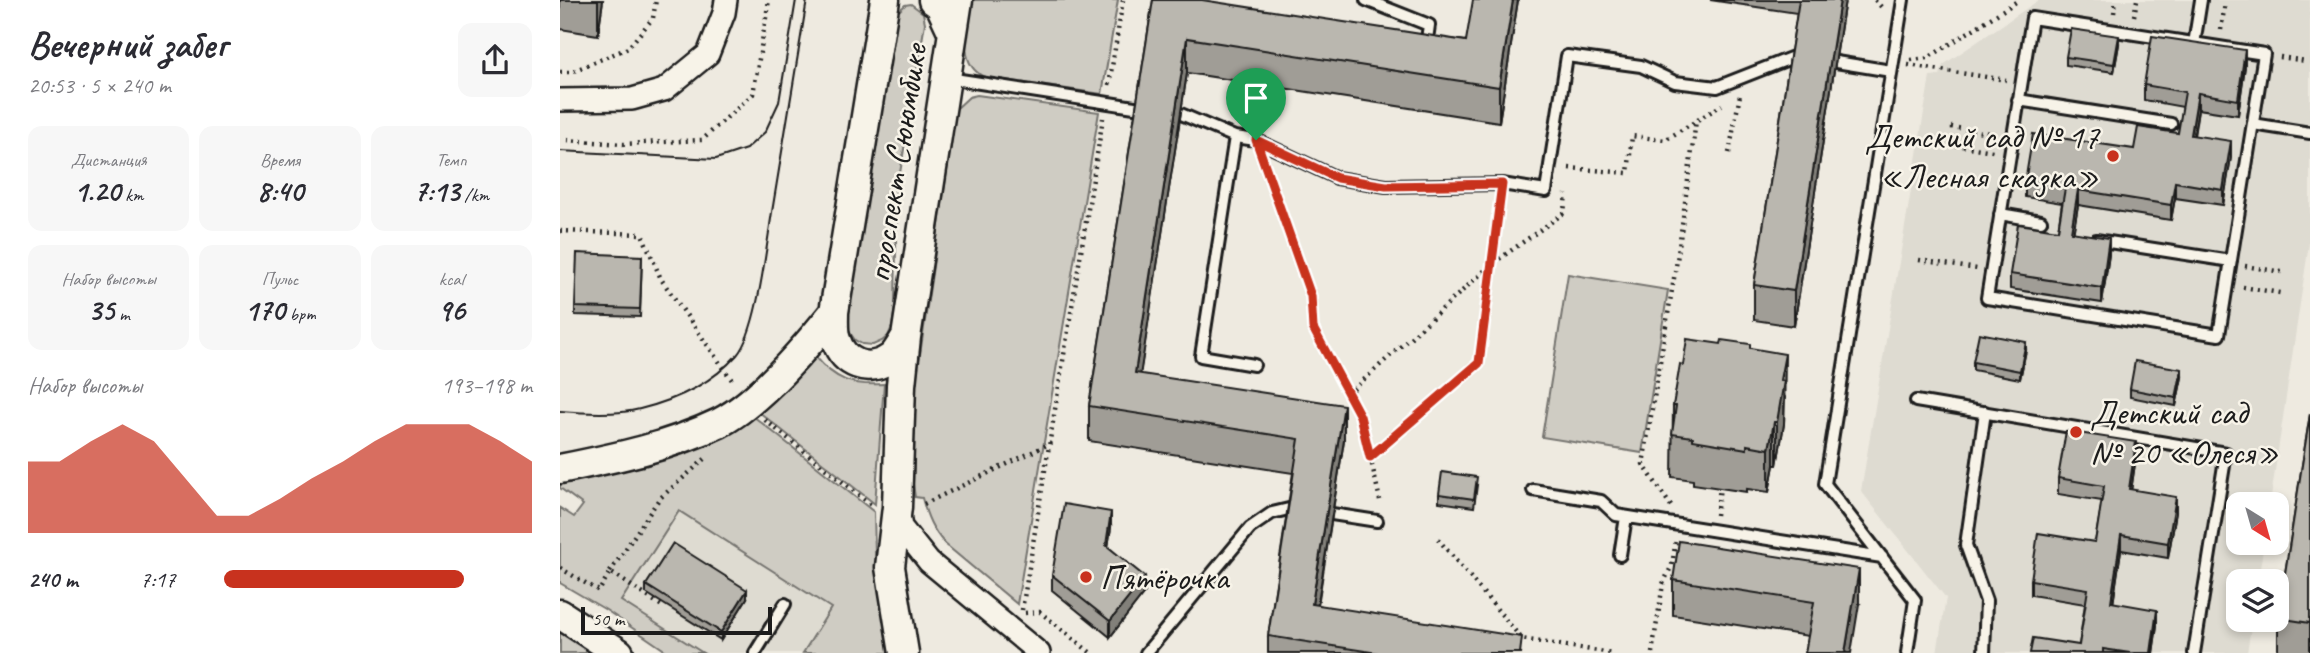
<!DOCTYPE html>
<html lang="ru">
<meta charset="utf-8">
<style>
body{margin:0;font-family:Caveat,sans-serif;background:#f7f7f7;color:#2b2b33;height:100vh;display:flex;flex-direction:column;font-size:26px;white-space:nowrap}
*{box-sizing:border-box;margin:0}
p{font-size:23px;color:#7c7c81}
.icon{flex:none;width:38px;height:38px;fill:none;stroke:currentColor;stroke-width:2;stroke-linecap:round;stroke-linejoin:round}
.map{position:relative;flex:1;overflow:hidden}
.drawer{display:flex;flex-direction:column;background:#fff;width:560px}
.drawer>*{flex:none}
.needle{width:46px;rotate:143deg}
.controls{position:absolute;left:1666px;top:492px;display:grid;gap:14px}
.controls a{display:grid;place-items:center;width:63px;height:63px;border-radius:14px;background:#fff;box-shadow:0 4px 10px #0003;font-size:35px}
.scale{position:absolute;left:21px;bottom:18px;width:191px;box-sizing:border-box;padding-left:7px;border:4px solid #1c1c1c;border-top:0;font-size:19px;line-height:24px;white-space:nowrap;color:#1c1c1c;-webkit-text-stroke:5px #f7f3e8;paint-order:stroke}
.pin{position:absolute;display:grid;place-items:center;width:60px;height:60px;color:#fff;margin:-72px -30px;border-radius:50% 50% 50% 0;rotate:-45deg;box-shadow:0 0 7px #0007}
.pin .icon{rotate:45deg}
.round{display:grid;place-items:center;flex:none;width:74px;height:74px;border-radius:14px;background:#f7f7f7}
.head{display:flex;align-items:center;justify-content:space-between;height:119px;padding:0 28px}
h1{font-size:38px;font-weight:700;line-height:52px}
.metrics{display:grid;grid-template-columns:repeat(3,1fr);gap:10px;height:119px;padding:7px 28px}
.metrics div{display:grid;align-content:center;border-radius:14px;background:#f7f7f7;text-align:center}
.metrics b{font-size:30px;font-weight:700}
.metrics small{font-size:19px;font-weight:400}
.metrics p{font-size:19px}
.chart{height:196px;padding:14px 28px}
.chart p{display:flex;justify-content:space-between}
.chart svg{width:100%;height:126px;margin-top:7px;fill:#c8321e;opacity:.7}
ul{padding:0 28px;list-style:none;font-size:23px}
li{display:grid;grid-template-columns:112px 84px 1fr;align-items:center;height:52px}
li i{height:18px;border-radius:9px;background:#c8321e}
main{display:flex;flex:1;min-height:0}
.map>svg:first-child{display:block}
.built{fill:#dedbd1}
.green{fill:#cfccc3;stroke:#767470;stroke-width:2}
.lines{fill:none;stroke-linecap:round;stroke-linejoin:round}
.lane-casing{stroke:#1c1c1c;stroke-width:16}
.street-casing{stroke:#1c1c1c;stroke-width:26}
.secondary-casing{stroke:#1c1c1c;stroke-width:33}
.path{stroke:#1c1c1c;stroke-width:4.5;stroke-dasharray:2 5;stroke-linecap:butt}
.lane{stroke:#f7f3e8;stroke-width:10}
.street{stroke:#f7f3e8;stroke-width:21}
.secondary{stroke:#f7f3e8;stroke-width:28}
.tram{stroke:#1c1c1c;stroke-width:2}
.wall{fill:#a09d96;stroke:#1c1c1c;stroke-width:2}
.shaded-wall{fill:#82807a;stroke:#1c1c1c;stroke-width:2}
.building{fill:#bab7af;stroke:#1c1c1c;stroke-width:2}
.route-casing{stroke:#fff;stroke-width:14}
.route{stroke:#c8321e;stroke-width:9}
.poi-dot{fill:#c8321e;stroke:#f7f3e8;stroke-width:2.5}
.labels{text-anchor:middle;stroke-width:5;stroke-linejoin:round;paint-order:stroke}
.poi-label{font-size:35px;fill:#1c1c1c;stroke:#f7f3e8;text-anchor:start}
.street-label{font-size:35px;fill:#1c1c1c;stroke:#f7f3e8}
</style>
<main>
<section class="drawer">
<div class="head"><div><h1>Вечерний забег</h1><p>20:53 · 5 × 240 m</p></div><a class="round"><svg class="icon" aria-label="share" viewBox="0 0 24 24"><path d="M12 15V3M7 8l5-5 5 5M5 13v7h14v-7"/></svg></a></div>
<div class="metrics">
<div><p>Дистанция</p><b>1.20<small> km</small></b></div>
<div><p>Время</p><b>8:40</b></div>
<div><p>Темп</p><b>7:13<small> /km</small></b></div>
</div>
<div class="metrics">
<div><p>Набор высоты</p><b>35<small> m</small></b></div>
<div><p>Пульс</p><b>170<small> bpm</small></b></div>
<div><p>kcal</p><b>96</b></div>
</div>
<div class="chart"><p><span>Набор высоты</span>193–198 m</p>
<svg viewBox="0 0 160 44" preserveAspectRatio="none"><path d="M0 44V19L10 19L20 12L30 6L40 12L50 25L60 38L70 38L80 32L90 25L100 19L110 12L120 6L130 6L140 6L150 12L160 19V44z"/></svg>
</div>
<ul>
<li><b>240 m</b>7:17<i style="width:78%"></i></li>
</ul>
</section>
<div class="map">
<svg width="1750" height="653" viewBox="0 0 1750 653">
<rect width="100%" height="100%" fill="#eeeae0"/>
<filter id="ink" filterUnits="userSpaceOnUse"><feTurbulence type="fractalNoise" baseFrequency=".0143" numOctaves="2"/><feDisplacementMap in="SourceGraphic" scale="14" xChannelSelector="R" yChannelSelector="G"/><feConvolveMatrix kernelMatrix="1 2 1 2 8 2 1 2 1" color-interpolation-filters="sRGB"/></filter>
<g filter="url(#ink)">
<path class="built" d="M1479,0H1750V237L1710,504H1678V542L1704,543L1698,581H1678V620H1692L1687,653H1377L1386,598L1301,491L1370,76L1380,75L1383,65Z
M118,511L272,608L243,653H143L61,601Z"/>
<path class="green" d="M413,0H558L542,94L424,77C395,62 409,26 413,0Z
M351,4L363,13L365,23L337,191L335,306L332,327L328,336L322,341L313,345L302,344L295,340L288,330L286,319L337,13L345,5Z
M417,95L539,112L457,604L385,544C372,529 367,517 362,498L355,497L353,484L356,382L396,109L409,97Z
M1008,274L1108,290L1082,453L982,437Z
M255,356C276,381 292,386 324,384L315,504L199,412Z
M193,416L314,512L315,554L330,653H243L271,608L119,511L61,601L143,653H109L46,610L0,583V508L14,517L23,505L0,488V479C39,476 79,470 116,455C142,443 168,429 193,416Z
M0,631L35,653H0Z"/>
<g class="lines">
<defs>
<path id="lane" d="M806,0L869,25L866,47
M1343,0L1265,484L1355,600L1347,653
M1472,18L1704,54L1659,335L1427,298Z
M1634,44L1641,0
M1276,62L1331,71
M388,78L581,108
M1458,100L1611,124
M621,114L675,137L696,140L777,178L826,186L942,184L986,191L1007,56L1081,66L1115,82L1157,87L1236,56
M1693,124L1750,133
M675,137L641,356L694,365
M1440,214L1481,221
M1536,240L1671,261
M1356,401L1666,453L1634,653
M973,490L1041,501L1056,515L1322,557
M772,514L817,521
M1060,555L1066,517
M195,653L225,604
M586,653L690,528L712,513L733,508
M1424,653L1426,601L1406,545L1425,412"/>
<path id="street" d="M0,100L72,99L104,90L148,54L164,13L166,0
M338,511L341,527L369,562L479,653"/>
<path id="secondary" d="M325,0L274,312C274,321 273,332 276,340C284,364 308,373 329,359C336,355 341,344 346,337
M373,0L380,5L393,33
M0,469C54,458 109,447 159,423C199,403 246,347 274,312
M0,614L59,653
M344,653L330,567L337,507L341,385L346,337L398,0"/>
</defs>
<use href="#lane" class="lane-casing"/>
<use href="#street" class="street-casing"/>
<use href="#secondary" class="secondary-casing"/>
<path class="path" d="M1315,0L1324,10
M1554,13L1556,0
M1574,16L1577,0
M1661,30L1665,3
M1720,57L1746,61
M1351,60L1368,58L1459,0
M1348,65L1446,80
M0,72H11L68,48L93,18L96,0
M549,85L563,0
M1391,127L1436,134
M7,140L63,144L142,140L193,94L209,0
M1389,144L1433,151
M1169,153L1180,95
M704,164L751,296L753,328L801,416L820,500
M1009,168L1068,173L1072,136L1105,140L1162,105
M0,231L82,234L101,279L174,383
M1359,260L1417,269
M1685,266L1722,272
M1683,287L1720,293
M788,394L932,264L1004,213L1006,194
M205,420L311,505
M810,457L919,363L940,199
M364,504L491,443
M1111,506L1083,464L1118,254L1136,121
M1156,515L1160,488
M878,539L962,639L1051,653
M0,568L39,591L50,572L102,606
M50,572L99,499L145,459
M462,610L543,118
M465,613L480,612L531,653
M1092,653L1103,584L1112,565L1116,540"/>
<use href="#lane" class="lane"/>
<use href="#street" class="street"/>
<use href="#secondary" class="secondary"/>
<path class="tram" d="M0,151L156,159L186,149L205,132L219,102L236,0
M0,411C23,413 57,415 80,409C116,400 152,383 177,355C198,331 207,240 213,206C224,137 236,69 247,0"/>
</g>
<path class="wall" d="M0,0H43L38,35L0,29Z
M593,0L906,41L958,0L939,122L627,73L580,374L784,440L758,605L962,653H708V636L733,473L529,441V406Z
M1150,0H1285L1234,326L1194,320V285L1237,13Z
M1559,44L1554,72L1506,65V57Z
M1685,66L1678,115L1638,109L1634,136L1671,157L1663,205L1615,198L1611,220L1518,205L1513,233L1549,254L1542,303L1450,289V274L1498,230L1502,203L1465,197V182L1574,149L1618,133L1623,107L1584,100V85Z
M82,256L80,317L15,315V307Z
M1190,349L1225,397L1224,424L1217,465H1214L1209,492L1187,489V492L1133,484V480L1112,477L1113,406L1123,365Z
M1466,350L1460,379L1413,370V362Z
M1622,377L1616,406L1570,397V389Z
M1750,414V653H1718V618Z
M1576,457L1571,490L1616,512L1608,558L1561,550L1553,603L1597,625L1593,653H1470L1519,645L1525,604L1471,595V580L1535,542L1542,501L1498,494V478Z
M917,485L914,507L879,502V494Z
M551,527L548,547L585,592L550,637L492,590V575Z
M1113,580L1299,604L1248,636L1113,615Z
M86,585L187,598L161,640L86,593Z"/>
<path class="shaded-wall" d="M38,0H43L38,35Z
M953,0H958L939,122V87Z
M1280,0H1285L1234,326V291Z
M1559,36V44L1554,72V64Z
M627,38V73L575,408V373Z
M1685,50V66L1678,115V100Z
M1638,93V109L1631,151V135Z
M1671,141V157L1663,205V190Z
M1615,182V198L1611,220V205Z
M1518,190V205L1511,248V232Z
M1549,238V254L1542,303V288Z
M1466,342V350L1460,379V371Z
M1225,354L1224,424L1217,465V422L1220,380Z
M1622,369V377L1616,406V398Z
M784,405V440L752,639V604Z
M1214,422V465L1209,492V449Z
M1576,442V457L1569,505V489Z
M1616,497V512L1608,558V543Z
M551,512V527L546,561V545Z
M1561,535V550L1551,618V602Z
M1299,569V604L1291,653H1285Z
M585,577V592L550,637V621Z
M187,590V598L161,640V632Z
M1597,610V625L1593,653H1591Z"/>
<path class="building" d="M593,0H642L906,41L913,0H953L939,87L627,38L575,373L784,405L752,604L962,637L960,653H818L708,636L739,439L529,406Z
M1239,0H1280L1234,291L1194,285Z
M1511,29L1559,36L1554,64L1506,57Z
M1592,36L1685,50L1678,100L1638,93L1631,135L1671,141L1663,190L1615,182L1611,205L1518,190L1511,232L1549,238L1542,288L1450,274L1458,224L1498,230L1505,188L1465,182L1473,134L1574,149L1578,127L1618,133L1625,92L1584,85Z
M17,253L82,256L80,309L15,307Z
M1419,333L1466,342L1460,371L1413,362Z
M1127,339L1161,344L1162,340L1190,344V348L1225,354L1220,380L1224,381L1217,422H1214L1209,449L1187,445V449L1133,440V437L1112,434L1116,406H1113L1120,364L1123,365Z
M1575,361L1622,369L1616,398L1570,389Z
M1750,414V623L1718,618Z
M1506,431L1576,442L1569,489L1616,497L1608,543L1561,535L1551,602L1597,610L1591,653H1570L1543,649V653H1470L1473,638L1519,645L1528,589L1471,580L1478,533L1535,542L1544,486L1498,478Z
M882,472L917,477L914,499L879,494Z
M504,504L551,512L546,545L585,577L550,621L492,575Z
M1119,541L1299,569L1285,653H1245L1254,602L1113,580Z
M113,543L187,590L161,632L86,585Z"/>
</g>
<g class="lines" filter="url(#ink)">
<defs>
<path id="route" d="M696,140L777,178L826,186L942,184L919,363L810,457L800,416L753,328L751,296Z"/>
</defs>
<use href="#route" class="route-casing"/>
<use href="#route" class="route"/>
</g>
<g class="poi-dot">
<circle cx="1553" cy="156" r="7"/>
<circle cx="1516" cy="432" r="7"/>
<circle cx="526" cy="577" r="7"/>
</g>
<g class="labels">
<g class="poi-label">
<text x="1539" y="148" text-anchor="end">Детский сад № 17<tspan x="1539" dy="40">«Лесная сказка»</tspan></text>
<text x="1530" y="424">Детский сад<tspan x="1530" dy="40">№ 20 «Олеся»</tspan></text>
<text x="540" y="589">Пятёрочка</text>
</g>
<g class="street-label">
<text transform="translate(336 163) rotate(-81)" y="12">проспект Сююмбике</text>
</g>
</g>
</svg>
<div class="controls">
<a><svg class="needle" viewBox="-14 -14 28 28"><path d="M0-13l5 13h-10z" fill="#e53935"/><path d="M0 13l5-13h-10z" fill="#7c7c81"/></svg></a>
<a><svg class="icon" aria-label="layers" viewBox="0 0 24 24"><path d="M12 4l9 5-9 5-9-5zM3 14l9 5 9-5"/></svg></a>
</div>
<div class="scale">50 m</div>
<div class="pin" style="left:696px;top:140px;background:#1e9e55"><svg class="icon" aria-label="arrive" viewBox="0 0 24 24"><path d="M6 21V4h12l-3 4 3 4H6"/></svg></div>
</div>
</main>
